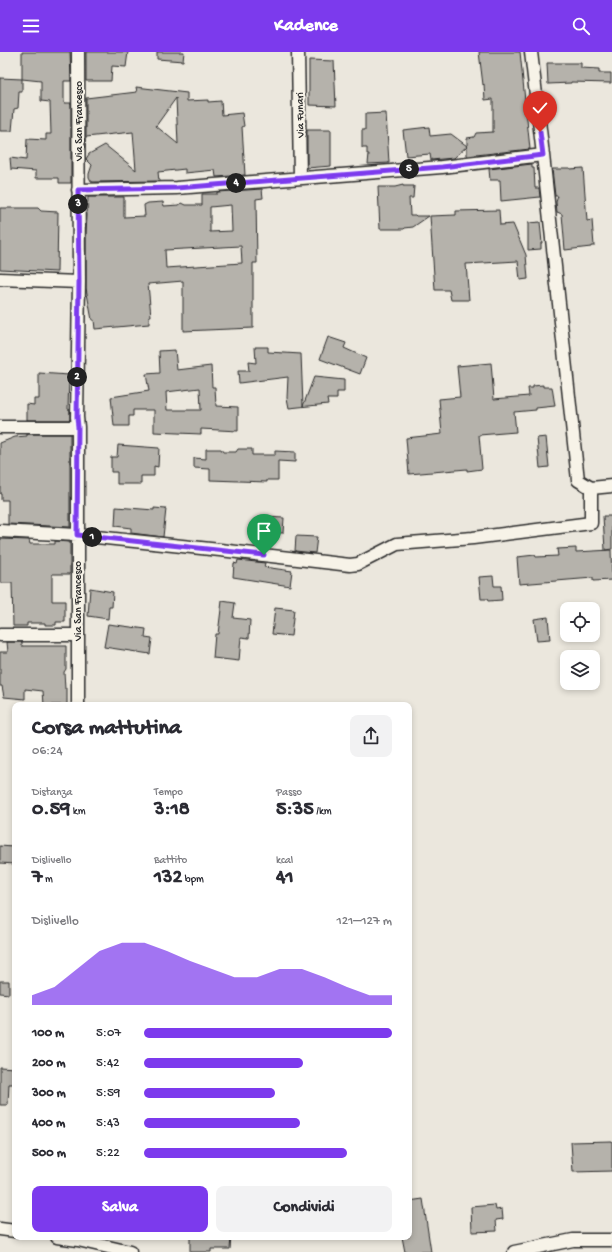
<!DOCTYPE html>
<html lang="it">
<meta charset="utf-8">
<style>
body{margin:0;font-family:"Gochi Hand",sans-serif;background:#f2f2f3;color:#2b2b33;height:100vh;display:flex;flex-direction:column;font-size:15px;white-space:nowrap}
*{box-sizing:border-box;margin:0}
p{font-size:13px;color:#7c7c81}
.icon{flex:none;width:22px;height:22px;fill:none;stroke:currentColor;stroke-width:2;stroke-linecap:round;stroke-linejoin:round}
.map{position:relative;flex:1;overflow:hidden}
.drawer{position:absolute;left:12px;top:650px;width:400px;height:538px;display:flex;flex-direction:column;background:#fff;border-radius:8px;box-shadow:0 2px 6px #0003}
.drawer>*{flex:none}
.tools{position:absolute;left:560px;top:550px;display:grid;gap:8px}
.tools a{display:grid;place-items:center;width:40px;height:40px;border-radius:8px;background:#fff;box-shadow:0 2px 6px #0003;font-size:20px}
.pin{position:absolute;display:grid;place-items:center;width:34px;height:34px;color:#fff;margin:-41px -17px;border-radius:50% 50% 50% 0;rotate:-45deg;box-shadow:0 0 4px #0007}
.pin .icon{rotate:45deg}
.km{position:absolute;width:20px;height:20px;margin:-10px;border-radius:50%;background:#222;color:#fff;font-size:11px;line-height:20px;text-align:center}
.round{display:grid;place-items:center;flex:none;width:42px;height:42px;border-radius:8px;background:#f2f2f3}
.overview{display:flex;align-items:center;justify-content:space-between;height:68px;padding:0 20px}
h1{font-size:22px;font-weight:800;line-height:30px}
.stats{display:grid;grid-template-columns:repeat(3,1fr);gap:6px;height:68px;padding:4px 20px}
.stats div{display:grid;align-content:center}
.stats b{font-size:20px;font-weight:800}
.stats small{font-size:11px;font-weight:400}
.stats p{font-size:11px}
.chart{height:112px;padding:8px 20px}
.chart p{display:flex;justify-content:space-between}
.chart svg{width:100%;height:72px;margin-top:4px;fill:#7c3aed;opacity:.7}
.primary-button{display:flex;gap:8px;margin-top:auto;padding:8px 20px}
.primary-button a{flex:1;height:46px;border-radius:8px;background:#7c3aed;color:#fff;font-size:16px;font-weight:800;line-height:46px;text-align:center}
.primary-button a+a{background:#f2f2f3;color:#2b2b33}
ul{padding:0 20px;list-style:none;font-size:13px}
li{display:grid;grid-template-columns:64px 48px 1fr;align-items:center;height:30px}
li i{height:10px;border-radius:5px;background:#7c3aed}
header{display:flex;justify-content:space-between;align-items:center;height:52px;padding:0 20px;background:#7c3aed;color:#fff;font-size:18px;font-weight:800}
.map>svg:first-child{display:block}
.building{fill:#b5b2ab;stroke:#2b2b2b;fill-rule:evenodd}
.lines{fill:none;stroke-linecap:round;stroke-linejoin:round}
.minor-casing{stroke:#2b2b2b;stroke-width:15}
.minor{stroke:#f7f3e8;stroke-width:12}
.route-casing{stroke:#fff;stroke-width:8}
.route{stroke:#7c3aed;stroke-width:5}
.labels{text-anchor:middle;stroke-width:4;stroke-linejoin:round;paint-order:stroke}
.street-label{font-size:11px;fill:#2b2b2b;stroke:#f7f3e8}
</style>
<header><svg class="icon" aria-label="menu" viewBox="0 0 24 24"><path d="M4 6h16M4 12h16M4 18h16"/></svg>Kadence<svg class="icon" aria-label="search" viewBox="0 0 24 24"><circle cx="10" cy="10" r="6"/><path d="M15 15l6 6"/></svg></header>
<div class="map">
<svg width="612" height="1200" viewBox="0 0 612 1200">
<rect width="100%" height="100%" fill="#ebe7dd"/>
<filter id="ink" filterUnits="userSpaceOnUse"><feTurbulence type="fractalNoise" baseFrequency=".025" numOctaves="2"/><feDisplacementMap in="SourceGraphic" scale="8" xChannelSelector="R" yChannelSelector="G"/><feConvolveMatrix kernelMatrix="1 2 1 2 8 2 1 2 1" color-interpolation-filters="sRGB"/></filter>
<g filter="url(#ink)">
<path class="building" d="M22,0H70L71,29H64V51H71V131H59V126H36V119L11,117L10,106L26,108L27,87L46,88V82H51L50,50L41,49V29L22,27Z
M86,0H128L126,15L112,14L111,29H86Z
M157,0H184L183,9L157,7Z
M479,0H520L530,97L467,104V86L474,85L476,81L493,80V47L485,48L484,32L483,33Z
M309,8L334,9L336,54L309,53Z
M547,11H581V16L599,17V21H611V31L571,30V31L548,32Z
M0,26L22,27V40H19L18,56L14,57L12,79H0Z
M136,35L187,41V49L208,48V50L221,49L222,63L242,61L244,74L242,75L245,123L216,125L215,118L185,121V117L158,120L159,129L93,130L91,129L89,125V122L92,113L86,107L89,102L105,93L136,118L133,80L86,85V46L137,40ZM176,46L178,92L156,74Z
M386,61L389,111L368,112L369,102H367V96H362V78H365V62Z
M429,75L430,84L451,82L467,94L454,106L431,108L430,102L406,104L403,78Z
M307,78H331V114L307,116Z
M532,112V116H534L535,136H539L540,145L501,149L500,128H490L489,117Z
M562,116H570V117L583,116L587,169L592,168L594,194H591V195L565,198L562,162L557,160L556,150L558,144H555L552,117H561Z
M403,133V134H414L413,146H409L410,163H415L416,164H429L413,175L405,176L404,177H380L378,135H395Z
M262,137L263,146L256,147L257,211H253V276L183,279V229L148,232L151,264H149V272L95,277L94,268H92L86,236V181L88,145H124V165L145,164L144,153L148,151L163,150L164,154L179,153L182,151L186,153H202V142H217V140ZM231,153L232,179L210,180V155ZM241,194L242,211L166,216L165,198Z
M0,156H38L41,159L58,160L57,220L0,217Z
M499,158L500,173L513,172L526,203L528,227L520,228L518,209L466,212L469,248H451L449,238H435L430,164L456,163V159Z
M540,170L542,191H541V197L528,198V171Z
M328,285L346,291L344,296L366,306L360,322L320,307Z
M255,295H268V300L301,302L303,354L314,325L344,328V340H337V347H327L328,352L289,356L287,346L288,325L239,331L238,319H249L248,310L256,311Z
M175,298L177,318L211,314L212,335H215L216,354L238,355V379L201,377V382L154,380V358H133V364H129V374H114L111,345L149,339L146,322L160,321L159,299ZM200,336L201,358H167L166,340Z
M491,311L494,347L529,344L528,336H533V334L543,333V335H552L555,354L536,356V358L514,360L516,380L479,383L482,417L467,419V417L409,422L406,386L442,382L439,347L460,345L457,314Z
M39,321L69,323L68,357L70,358V368H27V352L34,353V347H39Z
M27,382H70V475L8,472V448H1V442H0V391L15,385L27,384Z
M546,385L549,415L540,416L537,386Z
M118,393L159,396L158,415L154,414V424H141V432H117V420H111V405H117Z
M206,397H221L223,400H236L238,397H252V403H275V399L295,400V410L278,409V428H267V430L210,428V417L194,416V406L206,407Z
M116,455L154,458V456L166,457L163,485L131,481V476L115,474Z
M603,464H612V497L605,498Z
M263,465L284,466L283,481L263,480Z
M296,484L317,485L315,501L295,499Z
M0,487L29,488L30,492H55V489L70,490V522H52V549H65V570H56V573H45V571H27V574H13L12,531H0Z
M576,496V500L611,498L612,528L593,529V526L519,532L517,505L535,503L536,505L558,504L557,497Z
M238,508L265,511L264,515L292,519L290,534L233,525L234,511L237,512Z
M493,524L494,534H501L502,548L488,549L487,547H481L479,525Z
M90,536L113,540L112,555H109L108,567L88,564Z
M222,549L235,551L233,566L250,568L249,586L241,585L239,609L213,606L215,582H218Z
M275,556L294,558L291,584L272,582Z
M548,565L550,588L537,589L534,567Z
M108,572L146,577L145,585L152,586L150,602L104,595Z
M7,590H22V594H66V617L64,620L65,637H67V653H44L43,639L25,637V647L4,645L2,634H0V600H8Z
M0,794L13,795V799H15V812L0,811Z
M0,929H9V942L0,941Z
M0,1015L15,1016V1032H9L8,1053H0Z
M612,1089V1119L573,1120L571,1090Z
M423,1147L431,1200H405L402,1185H409V1149Z
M495,1153L496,1158L502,1157L503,1167L496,1168L497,1179L472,1180L471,1155Z
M190,1185H231L230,1197H211V1200H190Z"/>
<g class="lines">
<defs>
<path id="minor" d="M298,0L300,126
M531,0L543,103L578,428L591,436L612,434
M78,138L177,136L442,115L543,103
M0,227L79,230
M0,375H78
M0,479L77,483L220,498L350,513L358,512L397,492L473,486L591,471V436
M0,583H78
M78,653V375L77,365L79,230L78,0
M0,1177L15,1179
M57,1185L78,1188L130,1200
M514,1200L573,1188H612"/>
</defs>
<use href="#minor" class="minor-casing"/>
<use href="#minor" class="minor"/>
</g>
</g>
<g class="lines" filter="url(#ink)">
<defs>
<path id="route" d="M264,503L77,483L78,375L77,365L79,230L78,138L177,136L442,115L543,103L540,80"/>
</defs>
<use href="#route" class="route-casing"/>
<use href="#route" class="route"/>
</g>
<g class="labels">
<g class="street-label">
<text transform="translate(299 63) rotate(-91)" y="4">Via Funari</text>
<text transform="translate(78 69) rotate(-90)" y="4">Via San Francesco</text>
<text transform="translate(77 549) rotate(-90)" y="4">Via San Francesco</text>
</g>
</g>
</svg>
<div class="tools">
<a><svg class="icon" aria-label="locate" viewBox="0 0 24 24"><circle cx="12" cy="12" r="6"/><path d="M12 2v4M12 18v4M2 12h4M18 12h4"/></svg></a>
<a><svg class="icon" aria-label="layers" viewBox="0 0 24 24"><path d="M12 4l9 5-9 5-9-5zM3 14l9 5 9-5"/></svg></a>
</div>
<div class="pin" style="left:264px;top:503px;background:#1e9e55"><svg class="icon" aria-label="arrive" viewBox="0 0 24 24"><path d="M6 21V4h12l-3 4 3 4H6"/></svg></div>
<div class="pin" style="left:540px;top:80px;background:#d93025"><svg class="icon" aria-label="check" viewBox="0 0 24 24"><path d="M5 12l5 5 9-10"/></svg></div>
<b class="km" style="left:92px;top:485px">1</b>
<b class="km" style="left:77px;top:325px">2</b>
<b class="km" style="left:78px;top:152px">3</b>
<b class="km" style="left:236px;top:131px">4</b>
<b class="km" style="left:409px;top:117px">5</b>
<section class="drawer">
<div class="overview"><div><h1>Corsa mattutina</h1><p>06:24</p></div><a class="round"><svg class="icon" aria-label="share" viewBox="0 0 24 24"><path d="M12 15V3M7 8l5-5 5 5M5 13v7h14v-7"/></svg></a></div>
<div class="stats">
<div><p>Distanza</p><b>0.59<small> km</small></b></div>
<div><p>Tempo</p><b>3:18</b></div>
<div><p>Passo</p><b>5:35<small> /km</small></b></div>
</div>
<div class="stats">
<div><p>Dislivello</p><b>7<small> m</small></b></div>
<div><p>Battito</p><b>132<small> bpm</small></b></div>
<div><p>kcal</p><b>41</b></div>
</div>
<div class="chart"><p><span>Dislivello</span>121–127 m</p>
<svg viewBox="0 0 160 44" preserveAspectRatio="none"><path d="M0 44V38L10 33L20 22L30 11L40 6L50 6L60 11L70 17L80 22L90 27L100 27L110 22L120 22L130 27L140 33L150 38L160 38V44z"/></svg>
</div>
<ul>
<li><b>100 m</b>5:07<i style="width:100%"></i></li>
<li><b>200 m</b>5:42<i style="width:64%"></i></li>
<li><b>300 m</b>5:59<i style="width:53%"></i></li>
<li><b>400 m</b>5:43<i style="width:63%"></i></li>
<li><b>500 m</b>5:22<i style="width:82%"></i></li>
</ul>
<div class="primary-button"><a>Salva</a><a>Condividi</a></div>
</section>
</div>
